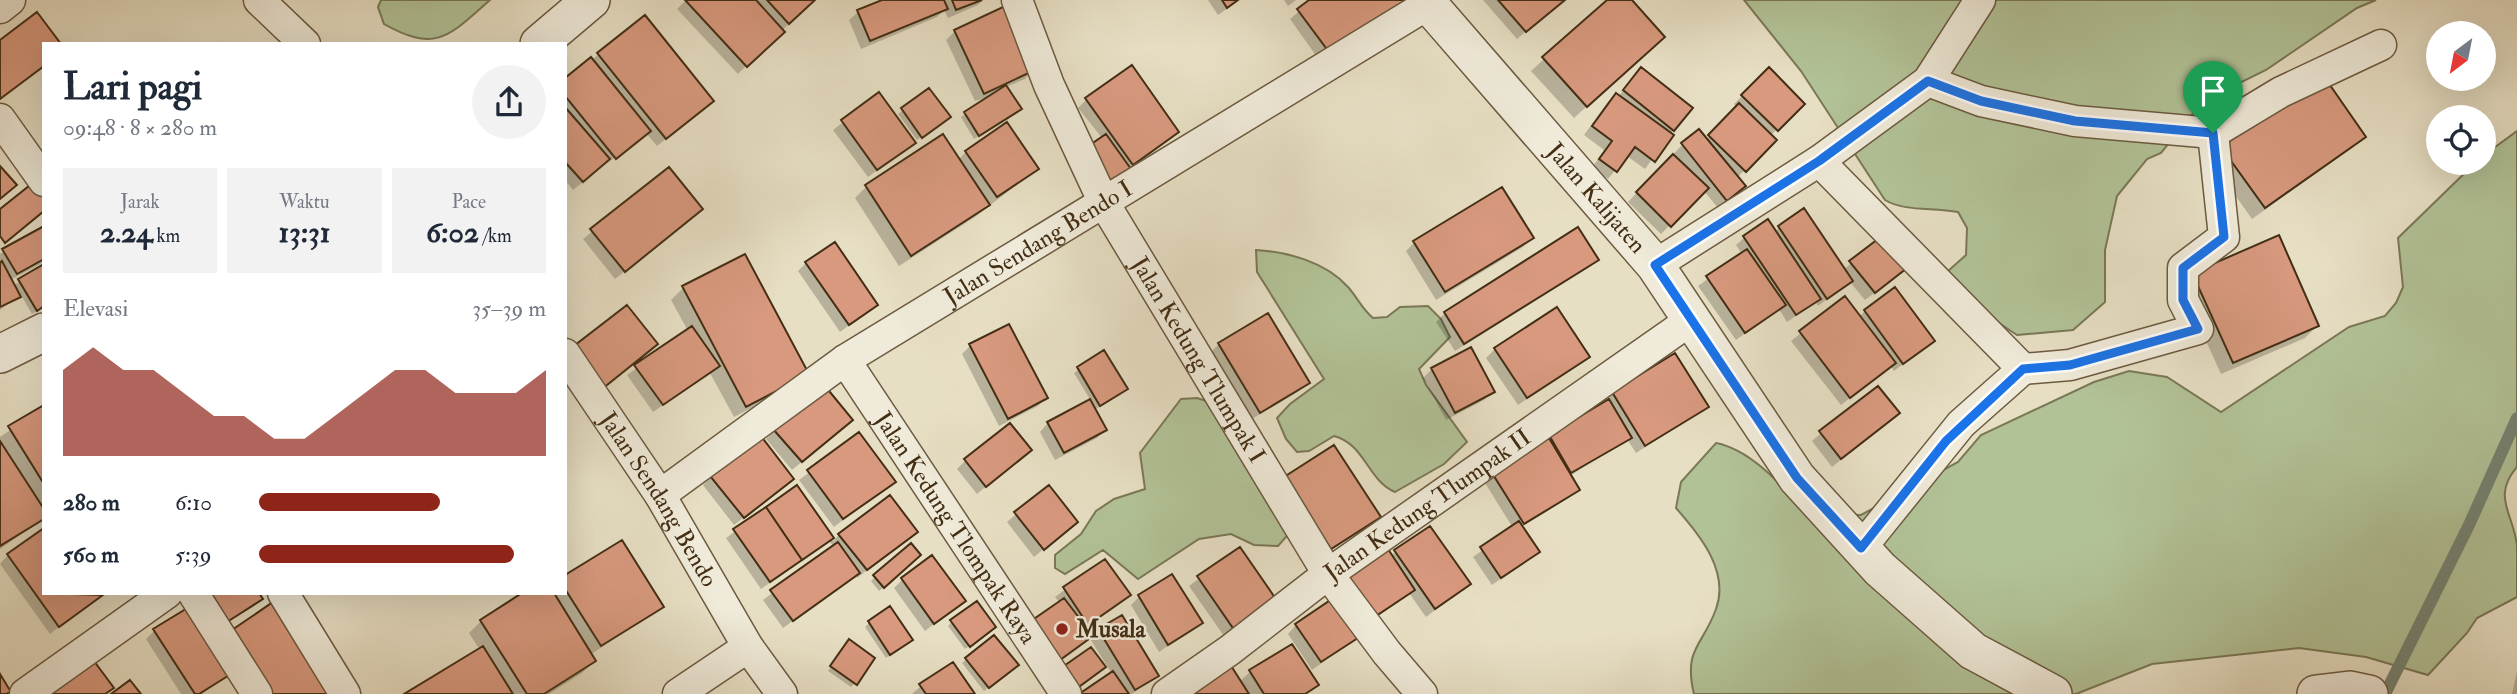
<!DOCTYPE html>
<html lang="id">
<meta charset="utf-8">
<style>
body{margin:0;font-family:"IM FELL Double Pica",serif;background:#f2f2f3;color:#1f2937;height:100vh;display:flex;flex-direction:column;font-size:26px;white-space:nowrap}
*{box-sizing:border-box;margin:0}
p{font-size:23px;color:#747a83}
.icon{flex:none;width:38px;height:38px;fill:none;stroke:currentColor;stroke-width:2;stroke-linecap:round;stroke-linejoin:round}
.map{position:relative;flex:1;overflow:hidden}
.side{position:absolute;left:42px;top:42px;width:525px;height:553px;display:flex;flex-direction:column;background:#fff;border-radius:0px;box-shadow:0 7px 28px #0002}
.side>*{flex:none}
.needle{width:46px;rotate:212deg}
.buttons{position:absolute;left:2426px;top:21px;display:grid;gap:14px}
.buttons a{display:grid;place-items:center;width:70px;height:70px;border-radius:50%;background:#fff;box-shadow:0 7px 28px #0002;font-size:35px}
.pin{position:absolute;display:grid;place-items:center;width:60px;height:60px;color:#fff;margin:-72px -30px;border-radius:50% 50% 50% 0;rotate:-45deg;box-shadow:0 0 7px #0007}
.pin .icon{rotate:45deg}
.round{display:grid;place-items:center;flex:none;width:74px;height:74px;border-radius:37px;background:#f2f2f3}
.head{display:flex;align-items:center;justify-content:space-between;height:119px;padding:0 21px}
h1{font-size:38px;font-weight:700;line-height:52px}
.metrics{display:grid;grid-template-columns:repeat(3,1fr);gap:10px;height:119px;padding:7px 21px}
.metrics div{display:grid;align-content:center;border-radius:0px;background:#f2f2f3;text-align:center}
.metrics b{font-size:30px;font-weight:700}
.metrics small{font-size:19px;font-weight:400}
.metrics p{font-size:19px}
.chart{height:196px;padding:14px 21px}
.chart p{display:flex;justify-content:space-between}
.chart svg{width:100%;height:126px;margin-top:7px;fill:#8f2418;opacity:.7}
ul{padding:0 21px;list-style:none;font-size:23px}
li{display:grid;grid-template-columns:112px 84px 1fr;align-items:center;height:52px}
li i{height:18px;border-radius:9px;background:#8f2418}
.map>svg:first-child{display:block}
.green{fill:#b2c297;stroke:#7a7856;stroke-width:2}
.shadow{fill:#0003}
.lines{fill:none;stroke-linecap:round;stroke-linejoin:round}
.stream{stroke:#758474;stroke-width:12}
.building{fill:#d8997e;stroke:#432e14;stroke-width:2}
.minor-casing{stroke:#6c5a40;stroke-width:33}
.tertiary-casing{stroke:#6c5a40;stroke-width:40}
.minor{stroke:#efead9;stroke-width:30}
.tertiary{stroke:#efead9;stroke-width:37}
.route-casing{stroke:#fff;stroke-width:14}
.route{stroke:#1a73e8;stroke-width:9}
.poi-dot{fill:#8f2418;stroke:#efead9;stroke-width:2.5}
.labels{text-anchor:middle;stroke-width:5;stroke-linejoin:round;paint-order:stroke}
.street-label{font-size:24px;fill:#432e14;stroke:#efead9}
.poi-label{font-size:24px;font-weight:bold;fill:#432e14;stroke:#efead9;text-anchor:start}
</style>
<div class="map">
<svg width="2517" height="694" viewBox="0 0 2517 694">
<rect width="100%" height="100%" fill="#e7dfc4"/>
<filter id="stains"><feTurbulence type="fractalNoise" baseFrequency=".00286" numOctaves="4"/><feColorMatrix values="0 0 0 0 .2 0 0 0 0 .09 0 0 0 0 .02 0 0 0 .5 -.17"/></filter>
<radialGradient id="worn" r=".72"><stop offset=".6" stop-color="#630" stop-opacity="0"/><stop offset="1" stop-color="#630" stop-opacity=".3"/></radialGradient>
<path class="green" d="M381,0H490C450,35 437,54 384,24L378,7Z
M1744,0H2376L2357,8L2266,70L2203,101L2161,153L2147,159L2117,196L2105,250V302L2073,330L2017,335L1987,315L1948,271L1966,255L1967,228L1958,212C1933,207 1905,212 1885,200L1801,71Z
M2517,131V467C2491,497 2514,514 2517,546C2517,563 2517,580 2517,597L2477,618L2467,633L2428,675L2366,657L2299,648L2152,664L2076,694H1694C1683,648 1703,646 1716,609C1730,571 1699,534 1676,508L1681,482L1716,443C1752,450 1783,487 1807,513L1861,515L1958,462L1981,435L2094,382L2129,371L2167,377L2221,412L2349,327L2385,316L2396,303L2403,287L2398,238L2475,163H2483V156Z
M1256,250C1288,252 1326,262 1348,287C1357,297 1362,309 1373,318L1387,317L1400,307L1428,306L1441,319L1450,337L1419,369L1426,385L1467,442L1444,464L1395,492C1368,481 1365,444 1334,436L1309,451L1297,452L1286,439L1277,418L1290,404L1324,379L1257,272Z
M1197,398L1219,405L1294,528L1278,546L1254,545L1231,534L1199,539L1138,579L1103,550L1065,574L1055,568V555L1081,534L1096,511L1114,499L1145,489L1140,453L1181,399Z"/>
<path class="shadow" d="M686,0H813L738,74L677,9Z
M887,0H983L978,5L948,18L944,10L937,17L861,49L849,20L858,12Z
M1208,0H1239L1218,15Z
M1284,0H1296L1288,6Z
M1312,0H1407L1322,64L1290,19Z
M1483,0H1563L1517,39Z
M1609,0H1629L1651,49L1574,118L1531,71Z
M955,31L1033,70L1025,79L1006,87L1016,113L974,139L961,117L993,96L975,101L946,40Z
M599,54L712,101L657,146L646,133L573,190L565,180V81Z
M1769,69L1803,104L1770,136L1774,140L1737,178L1735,194L1718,208L1704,191L1661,234L1628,202L1682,145L1699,131L1706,140L1737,108L1734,104Z
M1633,78L1673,130L1645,169L1627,156L1608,179L1592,168L1604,150L1584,135L1607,103L1616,95L1618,97Z
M929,90L944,121L917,140L898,114Z
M879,95L914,143L868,177L833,130Z
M1086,100L1177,131L1127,169L1078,108Z
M2364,136L2352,148L2252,219L2210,160Z
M966,152L1037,169L975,217L899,266L855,198L867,186L958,160Z
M669,169L692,218L615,279L583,239Z
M1780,227L1843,270L1882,238L1897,276L1865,300L1850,282L1818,306L1816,302L1787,322L1779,309L1736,340L1698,286L1742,254L1736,245L1745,237L1775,232Z
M44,228V262L10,280L13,286L44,266V307L32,314L21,295L0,310V254Z
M1531,238L1523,247L1436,300L1406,251L1414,243Z
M1597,259L1588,268L1455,351L1436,322L1445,313Z
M806,263L876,305L840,332L798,271Z
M2193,274L2317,326L2305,338L2221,374L2181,286Z
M683,288L795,386L734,417L710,373L653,412L627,375L688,331L671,300Z
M1845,298L1859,317L1865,311L1933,341L1894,371L1891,366L1841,405L1791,341Z
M1219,344L1308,383L1299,391L1250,420L1210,353Z
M970,346L1046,398L1038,406L999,426L962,354Z
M1495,349L1587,357L1518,405L1486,358Z
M1104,352L1126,389L1094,410L1105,430L1097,438L1055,460L1040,432L1048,423L1091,401L1074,373Z
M1432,369L1493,391L1484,400L1446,420L1423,378Z
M1613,393L1707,407L1636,453L1627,439L1570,476L1578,489L1521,527L1538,552L1492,585L1473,557L1513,528L1485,483L1493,474L1606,404Z
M44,407V518L0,549V437Z
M1898,413L1832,467L1812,441L1821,433Z
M842,429L792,470L766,439L775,430Z
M859,435L893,481L834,527L799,480Z
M1030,450L977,494L957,469L965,461Z
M711,477L783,487L734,525L703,485Z
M1277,486L1379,516L1322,556Z
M796,487L833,541L839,535L916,532L857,578L856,575L783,628L763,600L834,547L829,541L761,589L726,538Z
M1048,487L1076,522L1034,557L1007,522Z
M1430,528L1469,584L1426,617L1409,593L1361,627L1390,556Z
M1239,549L1267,610L1226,639L1189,586Z
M8,555L44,593L101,595L50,634L0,564Z
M915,559L879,591L871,581L875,577Z
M1105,561L1129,595L1084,629L1091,638L1121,618L1157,676L1132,694H1082L1112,674L1089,637L1055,597Z
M565,577L662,607L590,655L594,661L582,673L549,694H407L480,650L469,633L481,621L526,593H565Z
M902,580L964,601L925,631L894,588Z
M203,593L261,598L218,630Z
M1139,597L1201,623L1159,652L1131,605Z
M952,622L990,631L965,649L948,626Z
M869,623L906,644L886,658L865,627Z
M1296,625L1359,636L1312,670L1288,634Z
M154,631L229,673L202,694H181L146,639Z
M994,637L1012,669L984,691L962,663Z
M845,646L855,683L851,687L828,671Z
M1291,646L1316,685L1307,694H1181L1239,682L1250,672Z
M2517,671V694H2512Z
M921,686L973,694H912Z"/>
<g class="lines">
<path class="stream" d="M2385,694L2469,525L2517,418"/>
</g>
<path class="building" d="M685,0H756L785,32L747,67Z
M767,0H815L789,24Z
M882,0H944L948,9L870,41L857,10Z
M952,0H982L956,10Z
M1222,0H1238L1227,8Z
M1309,0H1409L1332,56L1297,9Z
M1498,0H1565L1526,32Z
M1607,0H1632L1665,37L1587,107L1542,57Z
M1005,6L1035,70L984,94L954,30Z
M37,12L61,44H44V66L0,99V40Z
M645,15L714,101L666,139L597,53Z
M591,57L651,131L616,159L565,96V78Z
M1132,65L1179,132L1133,165L1085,98Z
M1641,67L1693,108L1674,131L1623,90Z
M1769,67L1805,104L1778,131L1741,95Z
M2323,75L2366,137L2265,208L2221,147Z
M1006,85L1022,109L979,136L964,112Z
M929,88L951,117L922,138L901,108Z
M879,92L916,143L877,170L841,120Z
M1616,93L1674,135L1655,162L1635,147L1617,172L1599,159L1612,141L1592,126Z
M1739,103L1777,140L1746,172L1708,135Z
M565,107L610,159L583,182L565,162Z
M1007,122L1039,169L997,197L965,151Z
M1699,129L1746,186L1727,201L1681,143Z
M943,134L990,205L911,256L865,185Z
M1106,134L1131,169L1107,186L1081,151Z
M1673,154L1709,188L1671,227L1636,192Z
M0,166L17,185L0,199Z
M669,167L703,209L625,272L590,229Z
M34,182L44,194V211L5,243L0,236V209Z
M1502,187L1534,238L1445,292L1413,241Z
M1804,208L1853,281L1827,299L1778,226Z
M1768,219L1821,299L1796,315L1743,236Z
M44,226V259L17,274L2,249Z
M1578,227L1599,260L1464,344L1444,312Z
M2279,235L2319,326L2233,363L2192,273Z
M1882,236L1907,268L1875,293L1849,261Z
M835,242L878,305L849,325L805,262Z
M1747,249L1786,305L1745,333L1706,276Z
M745,254L809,374L746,407L682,286Z
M2,261L21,297L0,307V263Z
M44,264V306L37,311L18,279Z
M1895,287L1935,341L1903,364L1864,310Z
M1845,296L1896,363L1850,398L1799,331Z
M627,305L658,344L602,389L570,349Z
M1557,307L1590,357L1527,398L1494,348Z
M1268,313L1310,383L1260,413L1218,343Z
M1009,324L1048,398L1008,419L969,344Z
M692,326L720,366L663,405L634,365Z
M1471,347L1495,392L1455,413L1431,368Z
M1104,350L1128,389L1100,406L1077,367Z
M1675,353L1709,407L1645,446L1612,392Z
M825,386L853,420L802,462L773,429Z
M1878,386L1900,413L1841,459L1819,431Z
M1090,399L1107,430L1064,453L1047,422Z
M1609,399L1632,438L1571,473L1549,435Z
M44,405V484L8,426Z
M1010,423L1032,450L986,487L964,459Z
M859,432L896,482L843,519L807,470Z
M761,436L794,479L744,518L710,476Z
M1549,438L1580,490L1524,524L1492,473Z
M0,441L44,509V519L0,546Z
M1334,445L1381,517L1331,549L1284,477Z
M797,485L834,538L802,560L766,507Z
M1049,485L1078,522L1044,550L1014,512Z
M890,495L918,532L867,570L838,534Z
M766,507L802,560L770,582L733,529Z
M1519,521L1540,552L1501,578L1480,547Z
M1430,526L1471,584L1435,609L1394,550Z
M44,528V593L103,595L59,627L7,554Z
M622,540L664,607L601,646L565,589V575Z
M838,542L860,573L793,621L770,590Z
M911,543L921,555L884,588L873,575Z
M1386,546L1415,590L1370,620L1341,575Z
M1240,547L1278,602L1235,631L1197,576Z
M932,555L966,601L934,624L901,578Z
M1105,559L1131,595L1088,625L1063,587Z
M1172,574L1203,623L1168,645L1138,595Z
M208,593H259L263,599L227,622Z
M522,593H554L596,661L544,694H527L480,620Z
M1335,597L1361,636L1321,662L1295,624Z
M1064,598L1093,636L1060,660L1031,621Z
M977,601L996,627L970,647L950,620Z
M273,602L331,694H271L229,632Z
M890,606L913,640L890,655L868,621Z
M189,607L231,674L199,694H195L153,629Z
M1122,615L1159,676L1135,690L1098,629Z
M994,635L1019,665L989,688L965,658Z
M849,639L875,658L857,685L830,666Z
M1292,644L1319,685L1305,694H1264L1249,670Z
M483,646L513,694H404Z
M1091,647L1106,667L1076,689L1061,668Z
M91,657L114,688L105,694H38Z
M1228,661L1249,694H1177Z
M953,662L975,694H926L919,684Z
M1113,671L1129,694H1079Z
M0,674L11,692L6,694H0Z
M130,680L141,694H111Z"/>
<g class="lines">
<defs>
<g id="minor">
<path d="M259,0L305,44"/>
<path id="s1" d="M1017,0L1049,85L1104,203L1328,574L1387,653L1422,694"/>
<path d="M0,8L10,0"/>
<path d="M1928,81L1981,101L2075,121L2213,133"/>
<path d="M0,119L44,181"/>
<path d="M1819,161L2023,369"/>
<path d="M1655,265L1819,161L1928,81L1980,0"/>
<path id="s2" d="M565,354L660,495L748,647L782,694"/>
<path id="s3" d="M845,360L1066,694"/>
<path id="s4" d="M660,495L845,360L1427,5"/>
<path d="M1861,548L1961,424L2023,369L2070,365L2198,329L2183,300V268L2224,237L2213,133L2281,92L2381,45"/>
<path d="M193,593L257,694"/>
<path d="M283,593L345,694"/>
<path d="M25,694L167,593"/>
<path d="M678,694L748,647"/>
<path id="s5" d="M1167,694L1230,650L1328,574L1691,320"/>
</g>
<g id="tertiary">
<path id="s6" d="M1425,0L1655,265L1797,478L1880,569L1973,651L2053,694"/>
<path d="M539,44L591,0"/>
<path d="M0,354L44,332"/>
<path d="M2316,694L2350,690L2369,694"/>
</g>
</defs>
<use href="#minor" class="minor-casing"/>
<use href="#tertiary" class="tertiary-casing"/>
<use href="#minor" class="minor"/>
<use href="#tertiary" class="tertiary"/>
</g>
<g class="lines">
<defs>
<path id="route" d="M1928,81L1981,101L2075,121L2213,133L2224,237L2183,268V300L2198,329L2070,365L2023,369L1946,441L1861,548L1797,478L1655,265L1819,161Z"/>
</defs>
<use href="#route" class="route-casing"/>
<use href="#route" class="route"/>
</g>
<circle class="poi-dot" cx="1062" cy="629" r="7"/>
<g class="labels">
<g class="street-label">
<text dy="8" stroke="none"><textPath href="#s6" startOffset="262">Jalan Kalijaten</textPath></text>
<text dy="8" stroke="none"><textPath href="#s4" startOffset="455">Jalan Sendang Bendo I</textPath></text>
<text dy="8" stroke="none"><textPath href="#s1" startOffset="404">Jalan Kedung Tlumpak I</textPath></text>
<text dy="8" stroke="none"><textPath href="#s2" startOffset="173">Jalan Sendang Bendo</textPath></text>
<text dy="8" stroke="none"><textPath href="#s5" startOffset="322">Jalan Kedung Tlumpak II</textPath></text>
<text dy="8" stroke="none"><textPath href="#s3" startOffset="201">Jalan Kedung Tlompak Raya</textPath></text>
</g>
<g class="poi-label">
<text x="1076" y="637">Musala</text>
</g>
</g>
<rect width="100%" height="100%" filter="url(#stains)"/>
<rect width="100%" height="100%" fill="url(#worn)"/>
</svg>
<div class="buttons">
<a><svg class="needle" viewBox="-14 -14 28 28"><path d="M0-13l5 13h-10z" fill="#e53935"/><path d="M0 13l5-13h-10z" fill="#747a83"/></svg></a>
<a><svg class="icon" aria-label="locate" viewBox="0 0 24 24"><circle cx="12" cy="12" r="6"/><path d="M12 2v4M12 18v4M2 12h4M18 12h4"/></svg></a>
</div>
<div class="pin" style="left:2213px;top:133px;background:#1e9e55"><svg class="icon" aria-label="arrive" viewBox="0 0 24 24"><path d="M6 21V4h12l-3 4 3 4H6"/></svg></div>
<section class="side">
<div class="head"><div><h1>Lari pagi</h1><p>09:48 · 8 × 280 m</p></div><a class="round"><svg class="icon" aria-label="share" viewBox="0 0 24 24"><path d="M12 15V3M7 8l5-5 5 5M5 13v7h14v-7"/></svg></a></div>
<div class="metrics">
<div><p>Jarak</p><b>2.24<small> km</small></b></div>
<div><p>Waktu</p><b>13:31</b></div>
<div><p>Pace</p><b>6:02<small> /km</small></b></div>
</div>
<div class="chart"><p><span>Elevasi</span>35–39 m</p>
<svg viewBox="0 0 160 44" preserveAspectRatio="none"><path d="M0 44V14L10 6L20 14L30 14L40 22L50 30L60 30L70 38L80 38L90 30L100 22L110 14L120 14L130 22L140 22L150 22L160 14V44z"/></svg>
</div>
<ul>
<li><b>280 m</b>6:10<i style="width:63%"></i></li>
<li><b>560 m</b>5:39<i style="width:89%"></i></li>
</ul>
</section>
</div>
